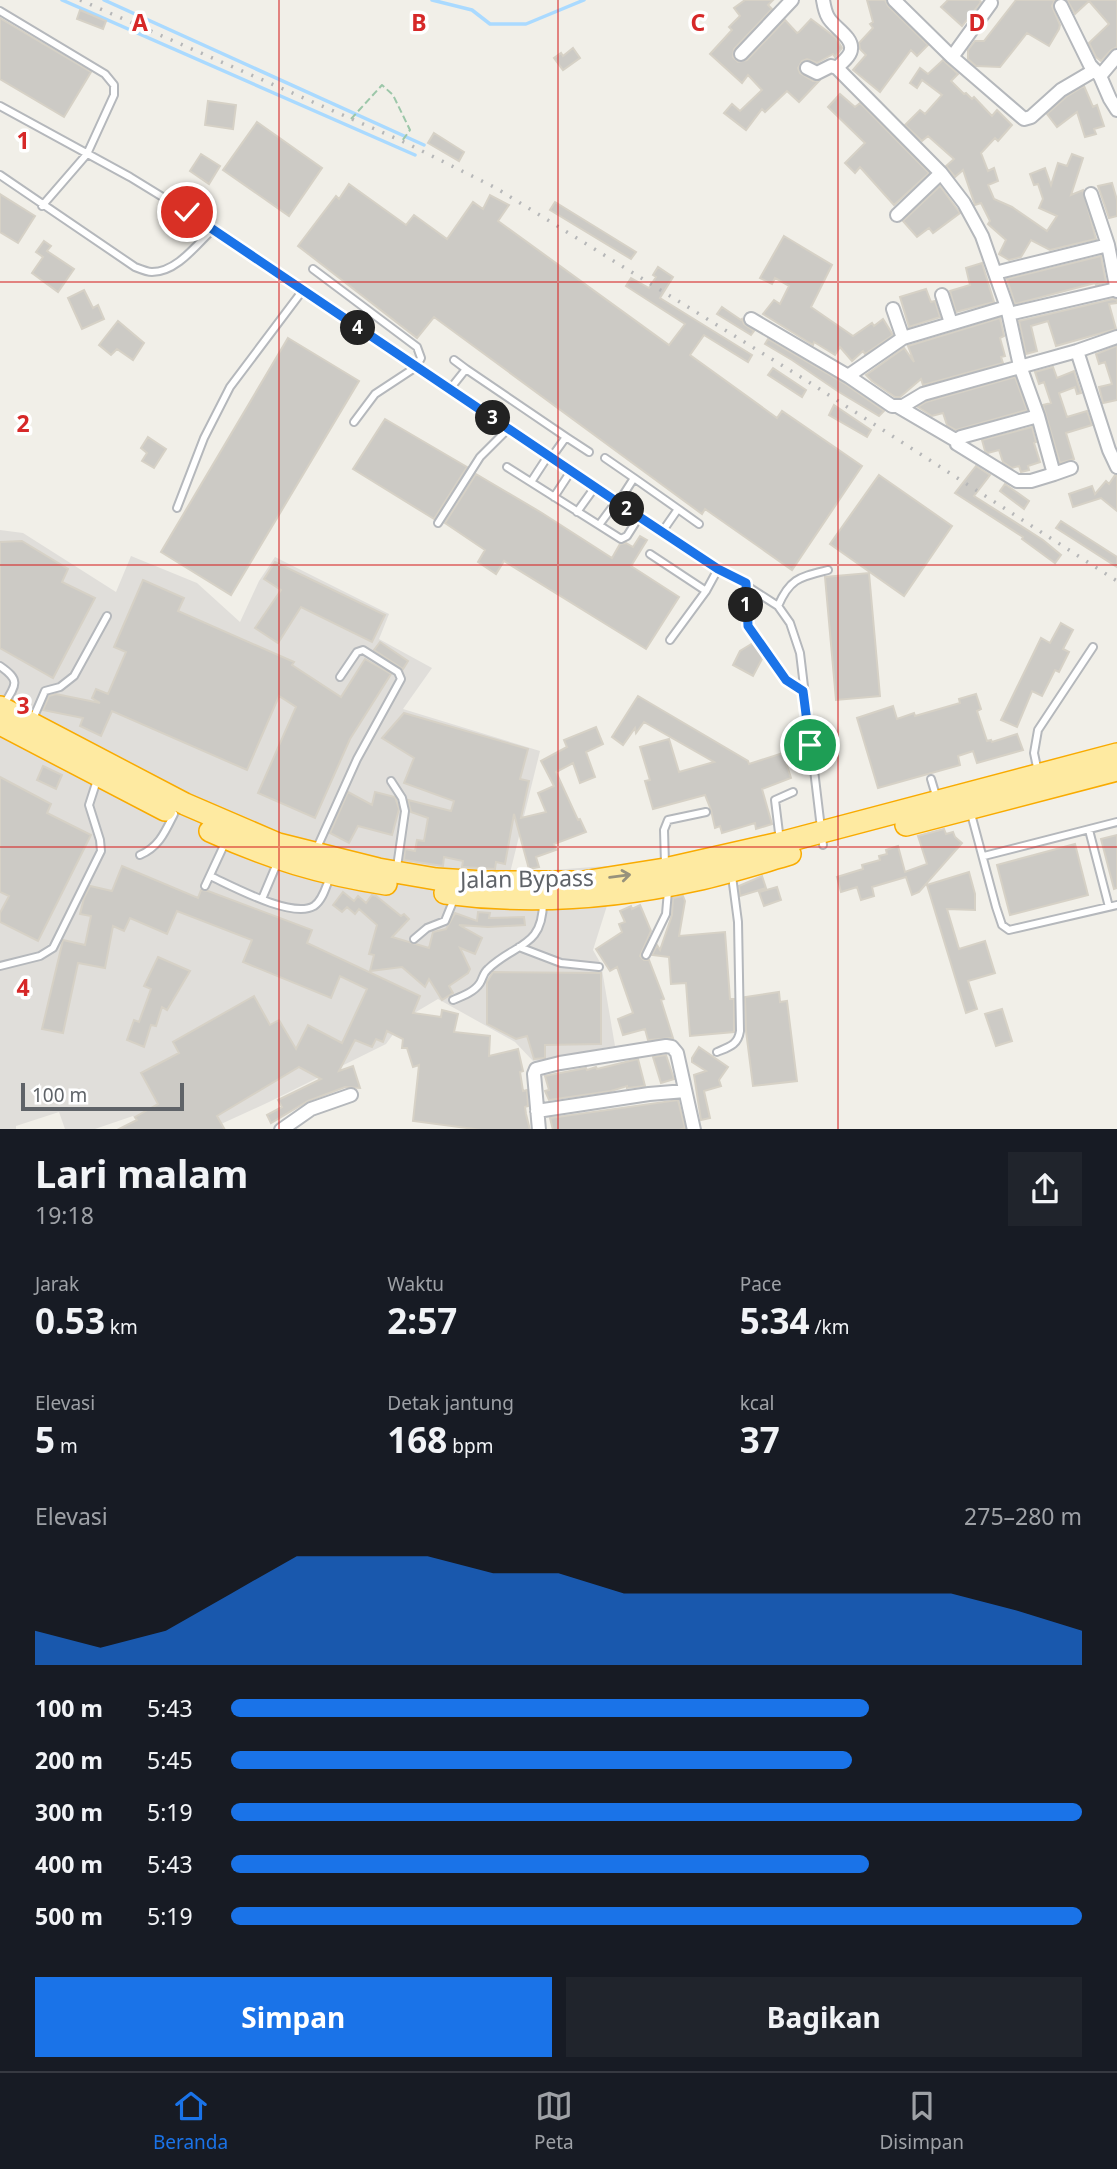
<!DOCTYPE html>
<html lang="id">
<meta charset="utf-8">
<style>
body{margin:0;font-family:"Noto Sans",sans-serif;background:#20242c;color:#f1f3f6;height:100vh;display:flex;flex-direction:column;font-size:26px;white-space:nowrap}
*{box-sizing:border-box;margin:0}
p{font-size:23px;color:#9ea1a6}
.icon{flex:none;width:38px;height:38px;fill:none;stroke:currentColor;stroke-width:2;stroke-linecap:round;stroke-linejoin:round}
.map{position:relative;height:1129px;overflow:hidden}
.drawer{display:flex;flex-direction:column;background:#171b24;flex:1}
.drawer>*{flex:none}
.scale{position:absolute;left:21px;bottom:18px;width:163px;box-sizing:border-box;padding-left:7px;border:4px solid #5f6368;border-top:0;font-size:19px;line-height:24px;white-space:nowrap;color:#5f6368;-webkit-text-stroke:5px #fff;paint-order:stroke}
.pin{position:absolute;display:grid;place-items:center;width:60px;height:60px;color:#fff;margin:-30px;border:4px solid #fff;border-radius:50%;box-shadow:0 2px 7px #0007}
.km{position:absolute;width:35px;height:35px;margin:-18px;border-radius:50%;background:#222;color:#fff;font-size:19px;line-height:35px;text-align:center}
.round{display:grid;place-items:center;flex:none;width:74px;height:74px;border-radius:0px;background:#20242c}
.headline{display:flex;align-items:center;justify-content:space-between;height:119px;padding:0 35px}
h1{font-size:38px;font-weight:700;line-height:52px}
.metrics{display:grid;grid-template-columns:repeat(3,1fr);gap:10px;height:119px;padding:7px 35px}
.metrics div{display:grid;align-content:center}
.metrics b{font-size:35px;font-weight:700}
.metrics small{font-size:19px;font-weight:400}
.metrics p{font-size:19px}
.chart{height:196px;padding:14px 35px}
.chart p{display:flex;justify-content:space-between}
.chart svg{width:100%;height:126px;margin-top:7px;fill:#1a73e8;opacity:.7}
.button{display:flex;gap:14px;margin-top:auto;padding:14px 35px}
.button a{flex:1;height:80px;border-radius:0px;background:#1a73e8;color:#fff;font-size:28px;font-weight:700;line-height:80px;text-align:center}
.button a+a{background:#20242c;color:#f1f3f6}
ul{padding:0 35px;list-style:none;font-size:23px}
li{display:grid;grid-template-columns:112px 84px 1fr;align-items:center;height:52px}
li i{height:18px;border-radius:9px;background:#1a73e8}
.tabs{display:flex;justify-content:space-around;align-items:center;height:98px;border-top:2px solid #363941;background:#171b24;font-size:19px;color:#9ea1a6}
.tabs a{display:grid;justify-items:center;gap:4px}
.tabs .current{color:#1a73e8}
.map>svg:first-child{display:block}
.industrial{fill:#e0deda}
.lines{fill:none;stroke-linecap:round;stroke-linejoin:round}
.stream{stroke:#aadaff;stroke-width:3.5}
.building{fill:#cccac5;stroke:#d6d1c6;stroke-width:2}
.service-casing{stroke:#b5b8bc;stroke-width:10}
.minor-casing{stroke:#b5b8bc;stroke-width:16}
.trunk-casing{stroke:#f9ab00;stroke-width:24}
.path{stroke:#9cc7a9;stroke-width:2;stroke-dasharray:7 3.5;stroke-linecap:butt}
.service{stroke:#fff;stroke-width:6}
.minor{stroke:#fff;stroke-width:12}
.trunk{stroke:#feeaa1;stroke-width:21}
.rail{stroke:#b6b7b8;stroke-width:3.5;stroke-dasharray:2 9;stroke-linecap:butt}
.oneway{stroke:#97927c}
.route-casing{stroke:#fff;stroke-width:14}
.route{stroke:#1a73e8;stroke-width:9}
.grid{fill:none;stroke:#d62828;stroke-width:2;stroke-opacity:0.55}
.labels{text-anchor:middle;stroke-width:7;stroke-linejoin:round;paint-order:stroke}
.street-label{font-size:23px;fill:#5f6368;stroke:#fff}
.grid-label{font-size:23px;text-anchor:middle;font-weight:bold;fill:#d62828;stroke:#fff;stroke-width:7;stroke-linejoin:round;paint-order:stroke}
</style>
<div class="map">
<svg width="1117" height="1130" viewBox="0 0 1117 1130">
<rect width="100%" height="100%" fill="#f1efe8"/>
<path class="industrial" d="M0,530L23,533L116,592L131,556L197,583L240,622L259,581L275,557L389,614L379,639L432,668L403,709L540,751L510,873L607,866L611,893L593,950L601,964L615,1046L533,1061L515,1042L438,999L416,1012L412,1020L394,1033L386,1044L269,1102L221,1124L141,1129L133,1116L95,1129H65L59,1112L16,1126V1129L0,1130Z"/>
<g class="lines">
<path class="stream" d="M62,0L415,155
M104,0L424,145
M432,0L472,10L490,24H526L584,0"/>
</g>
<path class="building" d="M745,0H773L768,5L772,9L734,49L733,57L738,62L747,60L785,20L797,33L799,32L811,19L836,38L842,48L835,57L833,54L817,63L807,59L802,61L798,68L800,73L813,81H819L799,102L787,91L765,112L762,109L746,130L724,113L732,104L740,111L762,90L748,75L742,83L710,54L732,30L729,27L740,16L734,8Z
M867,0H885L888,6L928,45L917,56L911,50L880,92L853,70L866,55L860,49L859,43L873,28L870,24L873,22Z
M948,0H979L981,2L962,26L941,7Z
M1016,0H1055L1052,6L1060,25L1059,29L1049,46L1027,33L1000,67L976,66L968,59V50L975,41H984Z
M1067,0H1117V47L1111,50L1101,61L1096,57L1089,43L1109,24L1089,1L1075,14Z
M80,10L106,21L103,29L77,19Z
M0,18L91,72L64,117L0,79Z
M573,48L580,58L563,70L554,58L561,53L563,56Z
M943,60L958,74L951,81L964,94L966,93L972,99L974,97L992,116L997,110L1012,125L998,141L995,138L981,153L988,171L994,168L998,181L988,185L994,199L1012,207L1047,231L1057,216L1039,208L1043,199L1038,184L1034,185L1030,174L1045,168L1051,185L1058,163L1067,166L1072,154L1083,158L1071,195L1083,190L1096,239L1050,250L1031,240L1021,257L1009,260L999,254L1006,240L988,224L990,221L981,203L975,205L963,170L955,177L946,166L954,159L928,136L922,141L905,125L920,110L925,114L942,95L922,80L917,88L910,83L920,68L928,74Z
M1084,86L1093,107L1097,105L1104,126L1094,129L1096,134L1085,137L1077,112L1057,127L1047,114L1066,97Z
M840,94L855,107L860,103L929,173L894,205L860,167L855,173L845,163L865,143L828,107Z
M208,101L236,105L233,129L205,125Z
M257,122L322,168L289,216L223,170Z
M434,133L464,152L459,161L428,143Z
M201,154L220,166L209,184L190,171Z
M1112,183L1117,200V216L1109,218L1098,186Z
M349,184L406,225L414,215L447,239L473,202L483,209L490,195L509,205L498,221L669,345L685,324L626,286L631,278L649,288L656,277L653,275L658,267L673,277L660,298L752,355L748,362L704,335L690,355L777,418L782,411L862,466L792,570L705,509L702,514L434,317L417,338L298,246L336,196L339,199Z
M940,186L960,213L933,233L929,228L917,237L903,221Z
M0,194L35,216L18,243L0,232Z
M555,202L636,252L631,259L550,210Z
M784,236L832,265L811,307L853,336L872,323L874,326L883,319L893,335L865,354L863,351L852,361L840,347L835,355L814,342L813,345L763,314L774,300L780,304L789,286L775,278L772,284L760,278Z
M44,241L51,246L47,251L74,269L58,292L32,273L43,257L36,252Z
M1101,256L1106,282L1096,285L1095,283L1015,304L1007,279Z
M982,263L994,302L956,312L950,291L970,285L966,268Z
M926,289L931,302L935,301L940,317L909,327L900,297Z
M84,290L93,308L98,305L104,319L82,329L68,298Z
M1113,299L1117,300V303L1109,304L1116,329L1056,346L1048,321L1031,326L1037,351L1026,354L1019,321Z
M722,307L741,320L742,319L744,324L754,331L751,335L717,314Z
M1000,318L1004,336L1000,338L1005,356L1001,357L1003,363L923,385L921,379L900,397H895L872,381L866,375L904,348L914,362L908,346Z
M118,321L144,343L133,360L117,349L111,355L99,345Z
M288,338L359,381L231,595L161,552Z
M768,339L845,384L884,411L879,416L839,392L792,360L765,344Z
M1117,346V400L1103,403L1099,387L1112,384L1105,362L1099,364L1096,354Z
M1053,367L1057,378L1074,371L1081,393L1077,394L1075,387L1059,393L1067,417L1087,411L1092,425L1066,433L1074,459L1060,463L1043,405L1051,403L1044,382L1039,384L1035,372Z
M773,368L806,390L802,397L768,375Z
M1015,377L1027,410L956,430L947,425L943,413L932,416L918,407L926,402Z
M834,405L871,430L867,437L829,415Z
M385,419L467,467L434,519L353,469Z
M1032,427L1036,442L1034,443L1040,462L1028,466L1029,470L1021,472L1019,466L1012,468L1003,462L999,450L988,453L985,451L982,440Z
M148,437L166,449L154,468L142,461L147,453L141,448Z
M976,466L990,475L974,496L1043,540L1061,555L1055,563L1022,539L1023,537L955,493Z
M476,474L542,513L612,558L620,544L626,543L633,547L640,536L647,540L631,566L679,597L646,649L504,561L496,574L478,562L485,550L445,523Z
M879,475L952,526L904,596L830,544Z
M1115,475L1117,476V511L1101,498L1073,507L1069,494L1092,486L1095,494L1106,481L1109,484Z
M1005,484L1029,501L1024,509L1000,491Z
M1061,521L1117,557V567L1056,528Z
M22,541L68,569L62,582L95,598L53,678L0,648V542Z
M275,562L385,615L372,642L301,607L278,643L255,628L281,590L264,579Z
M869,573L880,696L836,700L825,577Z
M143,580L184,598L178,611L294,662L292,665L341,697L365,659L391,674L350,739L315,818L258,793L296,707L279,696L247,770L112,711L101,736L80,726L83,718L43,710L49,696L56,694L100,703L92,698L96,689L108,694L126,652L114,647Z
M1061,623L1073,630L1063,649L1069,652L1059,672L1055,670L1042,696L1032,691L1017,727L1001,720L1041,638L1050,643Z
M380,642L408,661L403,669L374,650Z
M753,643L763,657L753,676L733,665L740,651Z
M976,694L981,709L977,711L987,741L991,740L992,742L1017,734L1023,750L977,763L973,751L958,756L960,765L878,788L857,718L893,706L897,719L914,713L915,716L960,703L959,699Z
M638,696L748,761L749,764L783,753L791,778L762,789L772,824L756,829L755,823L722,833L720,826L715,828L711,810L705,795L653,809L645,781L650,780L640,747L669,739L679,772L714,762L644,722L636,733L635,728L623,745L612,737Z
M404,713L528,749L520,779L529,781L521,818L546,812L538,793L554,786L541,761L567,747L564,740L596,727L603,744L586,752L595,777L580,783L573,763L556,772L578,820L580,819L586,832L554,844L556,850L536,857L539,867L529,869L514,814L505,864L496,862L495,869L462,867L463,861L444,857L443,866L404,860L405,849L415,851L417,840L424,841L428,818L411,812L408,800L451,811L454,801L404,783L414,758L382,738Z
M43,766L62,775L56,789L37,780Z
M0,777L51,804L47,813L91,835L38,941L0,922V913L9,896L0,892Z
M348,792L372,805L375,792L395,797L399,809L392,835L358,826L349,843L330,833Z
M944,829L946,834L953,832L955,837L962,843L919,892L912,895L906,877L872,887L874,896L861,900L857,887L841,892L837,877L863,869L862,865L880,860L879,856L887,854L886,850L898,846L905,872L927,864L918,836Z
M1117,835V888L1114,889L1101,839Z
M1075,844L1088,895L1010,915L997,865Z
M122,866L198,898L201,890L208,891L312,930L307,943L420,996L413,1013L441,1017L442,1010L458,1014L454,1032L490,1036L489,1056L518,1049L523,1071L520,1072L523,1091L527,1090L528,1106L525,1107L526,1114L530,1130H482L413,1121L419,1065L413,1067L407,1048H402L403,1039L387,1031L383,1042L376,1039L372,1047L355,1040L339,1071L353,1066L360,1088L345,1087L308,1101L271,1123L267,1115L282,1107L278,1100L321,1079L299,1067L217,1116L225,1130H117L137,1120L135,1117L158,1104L141,1073L179,1053L173,1042L254,996L270,1025L279,1020L296,1049L308,1025L342,1043L367,989L340,976L331,998L243,962L252,940L177,911L167,934L130,918L124,931L113,926L105,968L78,963L63,1033L42,1029L63,940L85,945L91,916L80,914L84,898L90,886L112,891Z
M969,872L975,894V910L947,909L959,949L985,941L995,973L968,981L977,1009L966,1013L927,885Z
M762,876L766,888L740,896L739,886Z
M777,887L781,900L764,906L759,892Z
M343,892L354,901L358,896L366,903L372,895L376,896L401,916L404,914L409,919L392,937L429,948L433,932L446,929L455,913L477,921L478,912L490,913L489,918L524,917L525,925L488,927L459,925L482,938L475,954L460,948L470,969L468,973L449,986L453,993L442,1000L429,979L425,987L402,967L370,971L374,955L369,954L377,925L359,909L355,914L347,907L342,912L333,905Z
M683,896L685,901L679,936L725,932L730,999H734V1032L690,1036L686,983L671,984L669,957L652,955L657,945L660,950L672,915L673,898Z
M640,905L651,931L640,956L644,960H649L664,999L661,1000L673,1038L648,1040L645,1029L623,1035L618,1019L633,1013L617,967L610,971L596,949L622,932L619,924L625,922L620,911L631,906L632,909Z
M158,957L190,971L167,1010L162,1007L156,1026L151,1025L144,1047L127,1040L134,1020L139,1022L151,989L144,986Z
M493,972L601,973V1044L545,1045V1058L534,1059L527,1036L516,1039L487,1024V982Z
M779,992L780,1002L787,1001L797,1081L753,1086L746,1031L745,997Z
M1002,1009L1012,1041L996,1046L985,1014Z
M699,1047L728,1067L719,1080L721,1086L704,1091L710,1118L701,1120L694,1075L706,1071L692,1062V1058Z
M666,1055L674,1079L661,1083L653,1057Z
M638,1059L645,1086L627,1088V1086L611,1091L549,1100L545,1091L549,1090L545,1076L586,1068L587,1070L596,1067L597,1069Z
M678,1100L685,1128L679,1130H553L550,1118Z"/>
<g class="lines">
<defs>
<path id="service" d="M0,11L105,74L114,85V95L87,154L42,206
M0,106L130,177L187,212L629,510L778,606L790,623L800,653L823,845
M0,175L135,267C140,269 147,272 152,272C177,272 197,244 213,229
M313,269L417,347L421,358L416,367L375,394L354,422
M454,360L466,369
M450,389L466,369L566,437L551,458
M566,437L589,452
M605,458L634,478
M507,467L621,539L627,536L639,517
M531,482L548,456
M554,497L571,471
M618,503L634,478L678,509L662,532
M177,508L204,438L230,387L303,290
M678,509L699,524
M577,512L595,487
M438,523L480,457L508,429
M599,525L616,502
M650,554L706,591
M745,583L748,626L786,680L803,691
M778,606C790,578 800,577 828,570
M670,640L706,591L718,569
M0,666C20,680 17,684 4,704
M32,721L45,691L60,687L74,676L107,616
M1038,772L1034,753L1038,730L1093,647
M931,779L937,799
M391,781L402,798L405,811L397,867
M970,810L996,907L1002,925L1009,930L1117,905
M1089,830L1109,907
M780,841L775,800L793,792
M316,850L357,759L401,679L398,672L363,650L357,652L340,677
M140,855C159,847 165,832 174,814
M984,856L1117,822
M665,864L664,830L668,820L706,812
M210,876C232,886 292,919 314,906C323,900 326,886 330,877
M205,886L225,843
M262,899L278,861
M414,939L427,928L445,921L454,899
M519,947L561,963L599,967
M646,955L666,914L668,891
M0,966L40,956L53,948L101,851L100,840L89,805L98,777
M453,1000C463,996 474,992 480,983C483,978 483,973 488,969C515,943 543,948 543,902
M717,1052C729,1047 738,1045 740,1031L738,922L732,876"/>
<path id="minor" d="M823,0C824,6 825,12 828,17C833,27 853,37 851,49C851,56 841,63 837,68L941,173L964,203L982,236L995,273L1108,245
M894,0L952,57L1024,119L1031,117L1061,90L1095,70
M1061,6L1090,65L1100,76
M741,54L792,0
M1117,56L1100,76L1110,99L1117,110
M952,57L991,3
M807,68L817,73L831,66L837,68
M1091,194L1108,245L1117,291
M897,215L941,173
M995,273L1007,307L1020,366L1038,416L1054,474L1031,481H1017L957,444L958,439L961,437L1038,416
M942,295L951,323
M893,309L903,338
M1009,314L1116,289
M751,319L848,376L903,338L1007,307
M1077,351L1109,450L1117,467
M848,376L892,406H903L923,394L1077,351L1117,337
M899,407L957,441
M1054,474L1071,468
M537,1111L649,1094L685,1091
M281,1130L311,1109L351,1095
M539,1130L534,1074L536,1069L560,1063L666,1046L672,1047L677,1053L694,1130"/>
<path id="trunk" d="M0,707L185,804L278,844L378,869L436,879L484,882H583L665,869L780,843L1117,754
M0,724L165,810
M906,825L1117,770
M210,831C269,858 321,874 386,884
M445,893C528,904 615,898 696,880C728,873 759,863 790,854"/>
</defs>
<use href="#service" class="service-casing"/>
<use href="#minor" class="minor-casing"/>
<use href="#trunk" class="trunk-casing"/>
<path class="path" d="M351,119L382,85L393,95L410,130L402,141"/>
<use href="#service" class="service"/>
<use href="#minor" class="minor"/>
<use href="#trunk" class="trunk"/>
<path class="rail" d="M80,0L402,141L496,188L804,379L1117,581"/>
</g>
<defs><path id="oneway-shaft" d="M-6 0H5M1.5-3L5.5 0L1.5 3" fill="none" stroke-width="1.6" stroke-linecap="round" stroke-linejoin="round" transform="scale(1.75)"/></defs>
<use class="oneway" href="#oneway-shaft" transform="translate(620 876) rotate(-7)"/>
<g class="lines">
<defs>
<path id="route" d="M187,212L629,510L718,569L746,583L748,626L786,680L803,691L810,745"/>
</defs>
<use href="#route" class="route-casing"/>
<use href="#route" class="route"/>
</g>
<path class="grid" d="M279,0V1130M558,0V1130M838,0V1130M0,282H1117M0,565H1117M0,847H1117"/>
<g class="labels">
<g class="street-label">
<text transform="translate(527 879) rotate(-1)" y="8">Jalan Bypass</text>
</g>
</g>
<g class="grid-label">
<text x="140" y="31">A</text>
<text x="419" y="31">B</text>
<text x="698" y="31">C</text>
<text x="977" y="31">D</text>
<text x="23" y="149">1</text>
<text x="23" y="432">2</text>
<text x="23" y="714">3</text>
<text x="23" y="996">4</text>
</g>
</svg>
<div class="scale">100 m</div>
<div class="pin" style="left:810px;top:745px;background:#1e9e55"><svg class="icon" aria-label="arrive" viewBox="0 0 24 24"><path d="M6 21V4h12l-3 4 3 4H6"/></svg></div>
<div class="pin" style="left:187px;top:212px;background:#d93025"><svg class="icon" aria-label="check" viewBox="0 0 24 24"><path d="M5 12l5 5 9-10"/></svg></div>
<b class="km" style="left:746px;top:605px">1</b>
<b class="km" style="left:627px;top:509px">2</b>
<b class="km" style="left:493px;top:418px">3</b>
<b class="km" style="left:358px;top:328px">4</b>
</div>
<section class="drawer">
<div class="headline"><div><h1>Lari malam</h1><p>19:18</p></div><a class="round"><svg class="icon" aria-label="share" viewBox="0 0 24 24"><path d="M12 15V3M7 8l5-5 5 5M5 13v7h14v-7"/></svg></a></div>
<div class="metrics">
<div><p>Jarak</p><b>0.53<small> km</small></b></div>
<div><p>Waktu</p><b>2:57</b></div>
<div><p>Pace</p><b>5:34<small> /km</small></b></div>
</div>
<div class="metrics">
<div><p>Elevasi</p><b>5<small> m</small></b></div>
<div><p>Detak jantung</p><b>168<small> bpm</small></b></div>
<div><p>kcal</p><b>37</b></div>
</div>
<div class="chart"><p><span>Elevasi</span>275–280 m</p>
<svg viewBox="0 0 160 44" preserveAspectRatio="none"><path d="M0 44V32L10 38L20 32L30 19L40 6L50 6L60 6L70 12L80 12L90 19L100 19L110 19L120 19L130 19L140 19L150 25L160 32V44z"/></svg>
</div>
<ul>
<li><b>100 m</b>5:43<i style="width:75%"></i></li>
<li><b>200 m</b>5:45<i style="width:73%"></i></li>
<li><b>300 m</b>5:19<i style="width:100%"></i></li>
<li><b>400 m</b>5:43<i style="width:75%"></i></li>
<li><b>500 m</b>5:19<i style="width:100%"></i></li>
</ul>
<div class="button"><a>Simpan</a><a>Bagikan</a></div>
</section>
<nav class="tabs">
<a class="current"><svg class="icon" aria-label="home" viewBox="0 0 24 24"><path d="M3 11l9-7 9 7M6 9v11h12V9"/></svg>Beranda</a>
<a><svg class="icon" aria-label="map" viewBox="0 0 24 24"><path d="M3 6l6-2 6 2 6-2v14l-6 2-6-2-6 2zM9 4v14M15 6v14"/></svg>Peta</a>
<a><svg class="icon" aria-label="saved" viewBox="0 0 24 24"><path d="M7 4h10v16l-5-4-5 4z"/></svg>Disimpan</a>
</nav>
